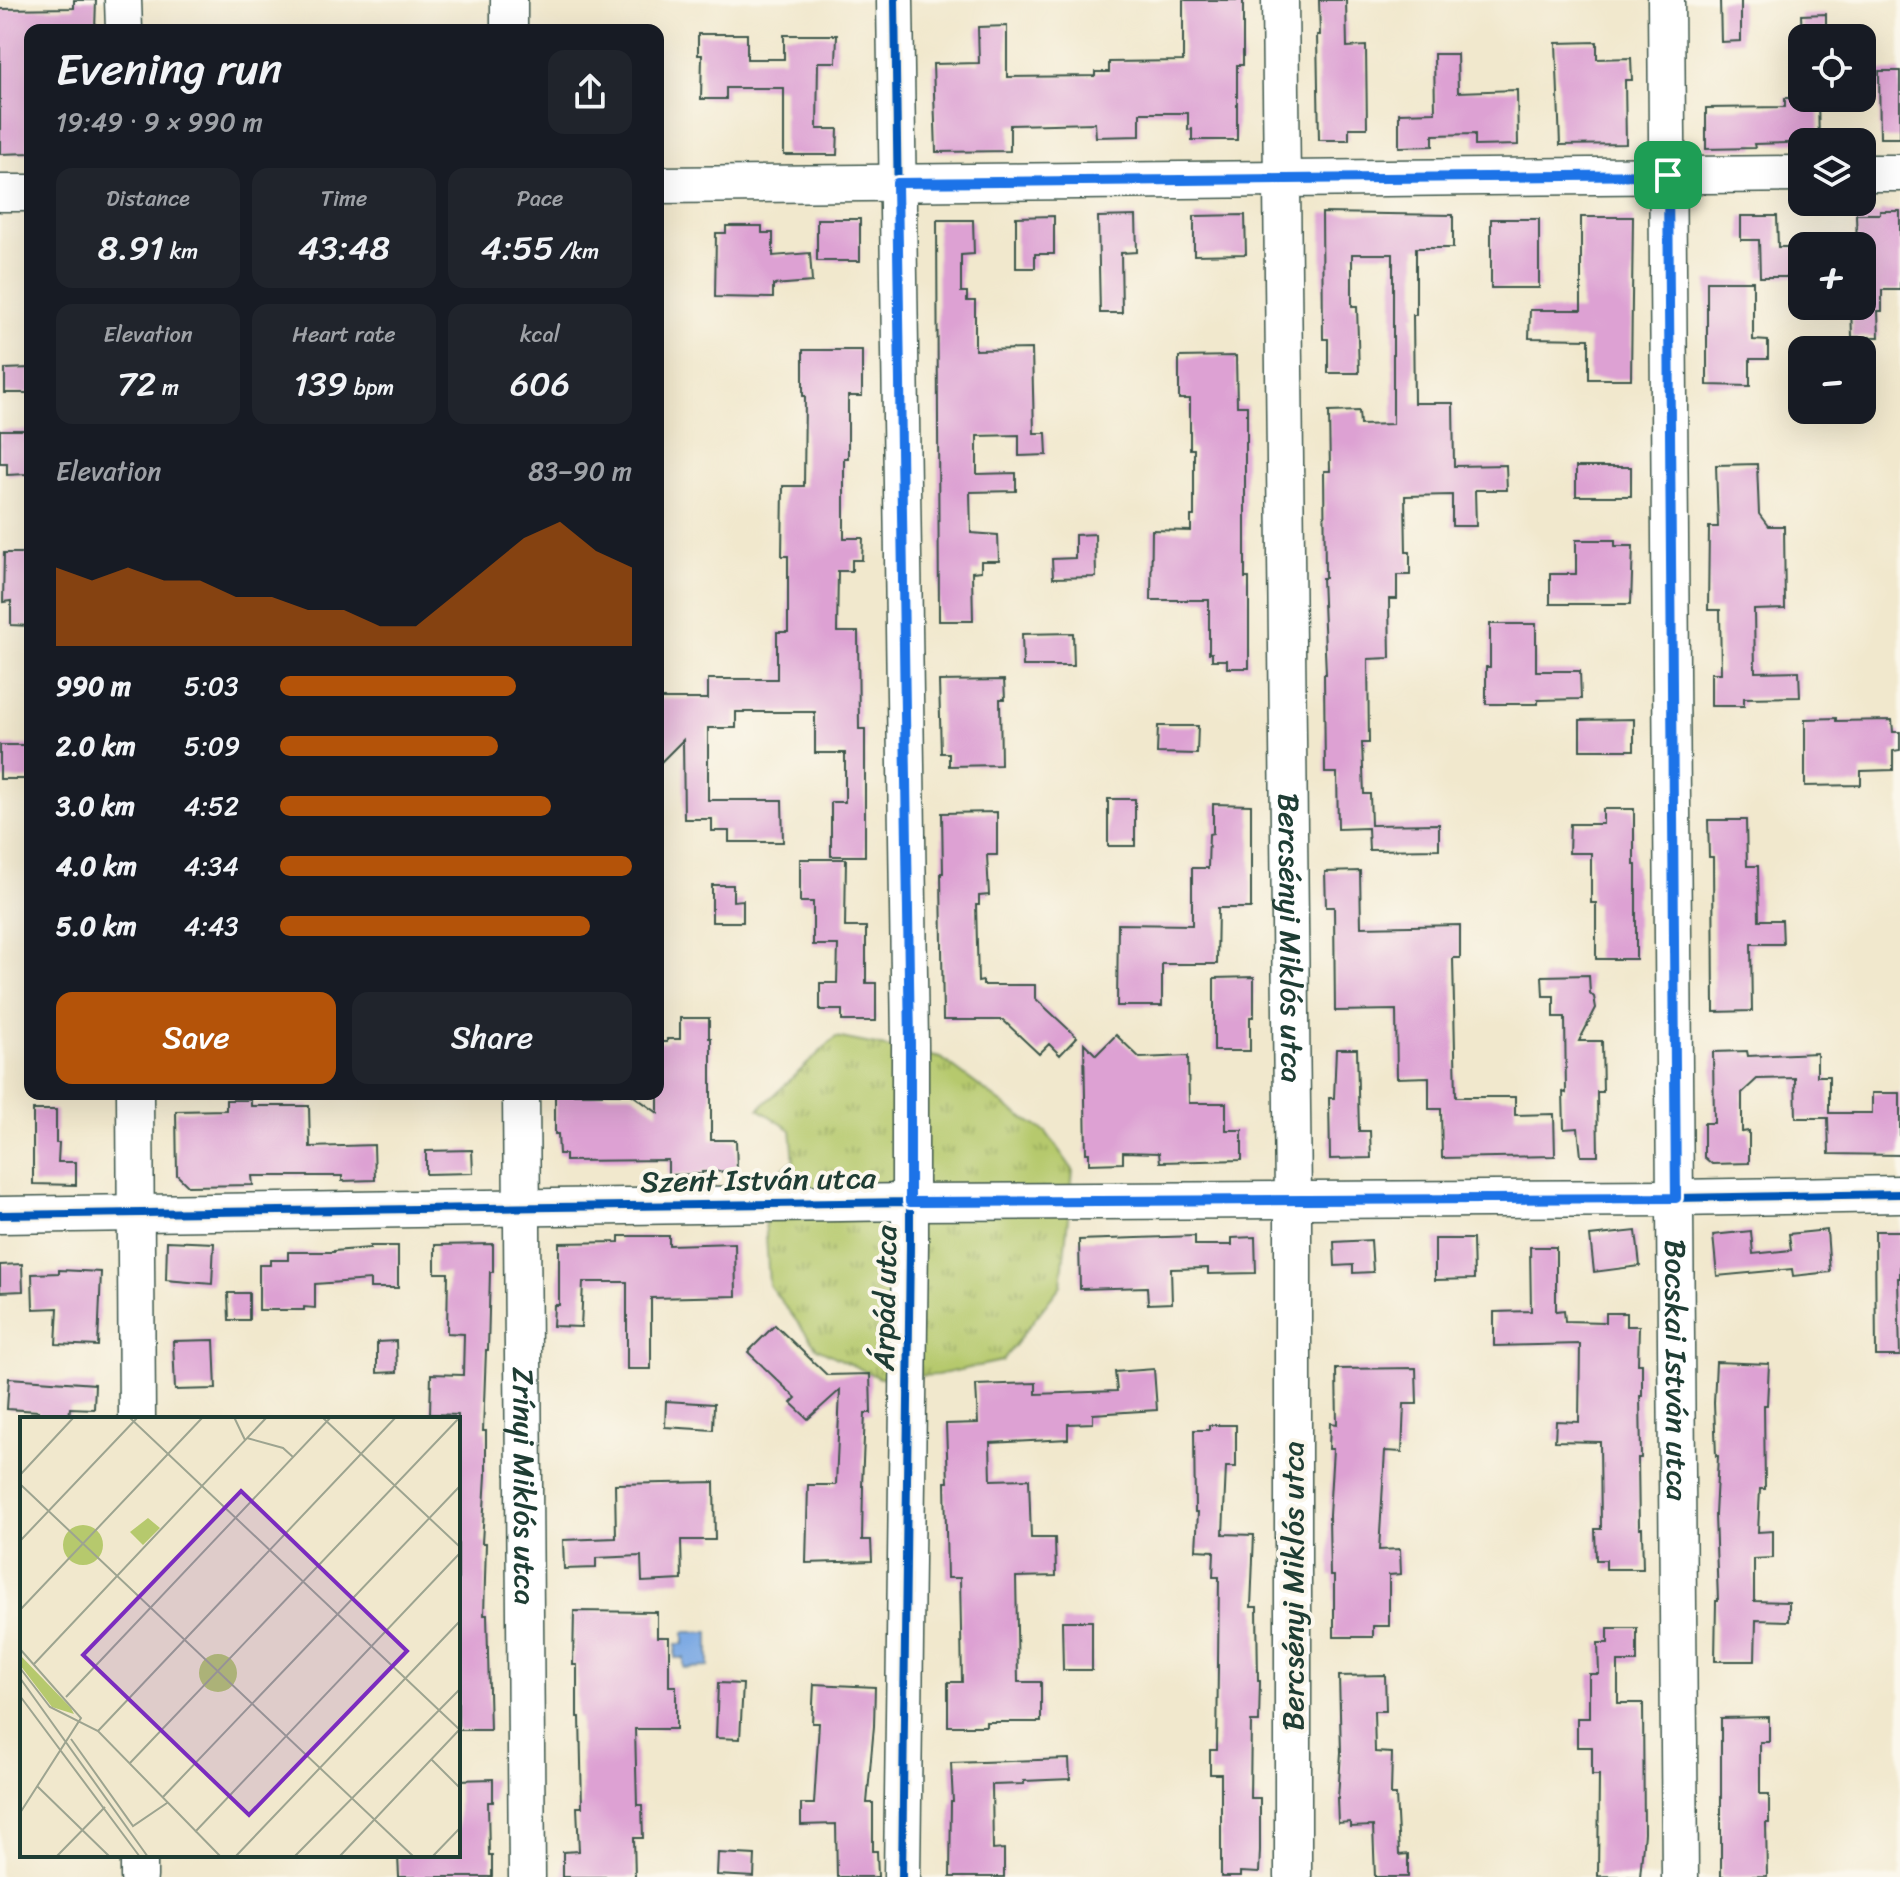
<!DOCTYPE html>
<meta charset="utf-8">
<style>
body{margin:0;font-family:Sriracha,sans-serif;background:#20242c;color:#f1f3f6;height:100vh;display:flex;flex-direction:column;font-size:30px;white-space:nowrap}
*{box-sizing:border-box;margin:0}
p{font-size:26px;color:#9ea1a6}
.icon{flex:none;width:44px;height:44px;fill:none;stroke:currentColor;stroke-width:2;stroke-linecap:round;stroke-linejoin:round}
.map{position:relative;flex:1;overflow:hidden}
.sheet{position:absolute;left:24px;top:24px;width:640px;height:1076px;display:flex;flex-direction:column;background:#171b24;border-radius:16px;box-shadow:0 8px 32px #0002}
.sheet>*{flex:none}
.controls{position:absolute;left:1788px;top:24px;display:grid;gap:16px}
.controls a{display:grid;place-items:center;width:88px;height:88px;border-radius:16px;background:#171b24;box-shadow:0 8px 32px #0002;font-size:40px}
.pin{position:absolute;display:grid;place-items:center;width:68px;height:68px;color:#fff;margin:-34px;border-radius:16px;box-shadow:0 4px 12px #0006}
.round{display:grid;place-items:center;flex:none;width:84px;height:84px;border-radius:16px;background:#20242c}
.summary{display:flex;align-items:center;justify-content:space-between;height:136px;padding:0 32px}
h1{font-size:44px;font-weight:600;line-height:60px}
.figures{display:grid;grid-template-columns:repeat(3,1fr);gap:12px;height:136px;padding:8px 32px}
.figures div{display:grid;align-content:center;border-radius:16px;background:#20242c;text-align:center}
.figures b{font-size:34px;font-weight:600}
.figures small{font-size:22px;font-weight:400}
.figures p{font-size:22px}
.chart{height:224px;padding:16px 32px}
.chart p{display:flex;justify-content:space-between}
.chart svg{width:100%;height:144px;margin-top:8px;fill:#b45309;opacity:.7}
.primary-button{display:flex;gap:16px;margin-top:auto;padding:16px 32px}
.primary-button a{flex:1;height:92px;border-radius:16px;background:#b45309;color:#fff;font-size:32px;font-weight:600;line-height:92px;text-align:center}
.primary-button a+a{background:#20242c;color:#f1f3f6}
ul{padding:0 32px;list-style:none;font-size:26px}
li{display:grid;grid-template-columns:128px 96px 1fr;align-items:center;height:60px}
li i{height:20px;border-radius:10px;background:#b45309}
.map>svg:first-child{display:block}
.park{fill:url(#park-tufts);stroke:#6a8350;stroke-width:2}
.water{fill:#7aa8e3;stroke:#4c728c;stroke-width:2}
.building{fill:#dda1d3}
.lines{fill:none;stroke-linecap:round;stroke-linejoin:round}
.minor-casing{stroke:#3e574b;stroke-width:39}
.minor{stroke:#fff;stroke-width:36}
.cycleway-casing{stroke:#fbf7ec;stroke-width:13}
.cycleway{stroke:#0057b8;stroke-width:8}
.route-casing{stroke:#fff;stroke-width:16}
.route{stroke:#1a73e8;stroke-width:10}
.labels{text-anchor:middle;stroke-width:8;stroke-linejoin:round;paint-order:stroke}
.street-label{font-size:30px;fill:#1f3d34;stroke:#fbf7ec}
.inset-road{fill:none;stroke:#9da490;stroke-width:2}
.view{fill:#7b2cbf;fill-opacity:0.15;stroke:#7b2cbf;stroke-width:4}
.inset-edge{fill:none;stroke:#1f3d34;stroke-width:4}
</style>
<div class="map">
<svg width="1900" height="1877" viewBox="0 0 1900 1877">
<defs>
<pattern id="park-tufts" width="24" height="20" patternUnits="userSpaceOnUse" patternTransform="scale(2)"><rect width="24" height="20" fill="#b6c96d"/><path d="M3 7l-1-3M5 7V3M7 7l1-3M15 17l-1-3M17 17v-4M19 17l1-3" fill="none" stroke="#93a45a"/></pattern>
</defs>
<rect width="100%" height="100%" fill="#fbf7ec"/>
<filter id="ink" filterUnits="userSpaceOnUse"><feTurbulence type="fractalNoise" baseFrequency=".0125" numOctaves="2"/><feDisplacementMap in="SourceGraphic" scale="16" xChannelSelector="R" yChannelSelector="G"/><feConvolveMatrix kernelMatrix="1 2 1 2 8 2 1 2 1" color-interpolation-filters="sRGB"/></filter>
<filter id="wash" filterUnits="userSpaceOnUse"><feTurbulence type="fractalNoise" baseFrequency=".006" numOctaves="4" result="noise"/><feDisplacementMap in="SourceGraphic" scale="32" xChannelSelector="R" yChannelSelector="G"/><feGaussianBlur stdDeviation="1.8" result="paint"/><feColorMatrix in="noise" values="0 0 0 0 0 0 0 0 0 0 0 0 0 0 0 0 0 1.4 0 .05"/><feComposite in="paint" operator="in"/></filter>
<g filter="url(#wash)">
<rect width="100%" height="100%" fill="#f1e8cd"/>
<path class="park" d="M836,1037L941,1058L1011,1110L1046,1132L1073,1170L1061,1285L1002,1361L937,1375L879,1378L817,1348L769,1285L763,1185L794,1160L791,1130L759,1109Z"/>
<path class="water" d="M684,1632H709V1667L684,1668V1658H675L676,1644H684Z"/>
<g id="blocks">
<path class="building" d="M74,0H96L95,30H30V153L0,154V9L74,8Z
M1183,0H1243V65H1237V140H1192V129L1188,130V113H1140V136L1096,137L1095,123L1010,125V151L936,152L933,64L979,63L978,27L1007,26V77L1095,76V72H1109V62L1183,61Z
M1319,0H1346L1347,47L1366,46L1367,128H1349V140H1319L1317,35H1320Z
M1720,0H1741V41L1721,42Z
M1826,14V38H1802L1801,15Z
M698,34H747V59H784V35H837L836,62H818L817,129H838L837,155H784V88H726V99H701L702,55H698Z
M1597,42V59L1631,58L1632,80H1625L1626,144L1560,145L1556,43Z
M1434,54H1457L1458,92L1517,90L1518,145L1475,146V134L1433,135V146L1399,147V113L1435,112Z
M1879,71H1900V138H1880Z
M1785,98H1818L1819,142L1754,144L1755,148L1706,149V108L1785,107Z
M1880,211H1900V290H1882V311H1878L1879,337H1852L1851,306H1862V246H1857L1856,214H1880Z
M1322,213L1453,215V248H1416V315H1413L1414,403H1453L1454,466L1506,465L1507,490H1475L1476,526H1452V495L1405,496L1406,552H1410V575H1397V599H1389L1390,658L1368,659L1369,743H1362L1364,794H1370L1371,825L1439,824V849L1369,850L1368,828L1338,829L1337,773H1325L1324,674H1326L1322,578H1325L1324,471H1330L1329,412L1359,411L1360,425L1393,424V254H1352V306H1357L1359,373H1328V339H1323Z
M1245,215L1246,254L1194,255V216Z
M1054,216V254H1035V268H1016V217Z
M1136,216L1137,252L1121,253L1122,313H1100L1098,217Z
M1741,216H1777L1778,247H1802V277H1760L1759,240H1741Z
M1581,217H1633L1631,379H1589V339L1529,338L1530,310H1581Z
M817,219H860V261H817Z
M1491,219H1539V288H1491Z
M937,220H973L974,254L961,255V292H967V301H975V350L1032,349L1034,433H1046L1047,455L1019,456V435L977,436V474L1016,473V491L970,492L971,533L998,535L999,561H981V571L972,572L973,621H939Z
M726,226H762V233H773V256L810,253L812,282L773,285V298L715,297L716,233H726Z
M1707,281H1753V340L1768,341V359H1750V386L1707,385Z
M803,350H862V396H848V458H844V538H863L862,560H852V571H838L837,632H858L859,729H865V856H831V802H845V753H815V712H736V728H708V800H782L783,842H729V831H712V819H684L683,740L658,765V699H708V679H777V632H788V556H782L783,486H804L805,396H803Z
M1236,356L1237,406H1247V442H1245V578H1249V668H1227V660H1212V653H1209V600H1151L1152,530L1191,531V516H1194V449H1190V399H1179V357Z
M30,368V393H5V369Z
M0,430H30V470H27V474L7,475V463H0Z
M1757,464L1759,514L1768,526H1784L1785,609L1754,610L1755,672L1799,671L1800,697L1744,698V706H1711V673H1721L1720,610H1708L1709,527H1718L1716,465Z
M1576,467H1631V496H1576Z
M1095,534L1096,577L1053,578L1052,559L1075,558V535Z
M1576,540H1615V546H1633L1631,604H1550V574H1576Z
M4,553H30V626L11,625V601L3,602Z
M1490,624H1536V671H1580L1581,699L1538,700V704H1486V667H1490Z
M1073,633L1074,666H1023L1022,634Z
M1004,680L1005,699H1000L1001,765L949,766V753H941L939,681Z
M1836,718V721L1892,720L1893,732H1900V750L1893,751V770L1861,771V785L1805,786V719Z
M1634,719V750H1580V720Z
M1158,726H1198L1197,754L1157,753Z
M0,745H30V779H0Z
M1108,799H1135V846H1108Z
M1213,804L1251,805V908H1218L1217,964H1162V1006H1117L1118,924L1192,925V868H1208L1209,834L1213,833Z
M1603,809H1634V865H1636V959H1596V903H1591V853H1569L1570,824H1603Z
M997,812V855H987L989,895L979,896V905H976L978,982L983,981V985H1035V998L1077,1037L1060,1055L1049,1044L1039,1054L1003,1020H943L941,873H943L942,813Z
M1708,820H1746L1747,866H1758L1759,920H1782L1783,944H1751L1752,1011L1714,1012L1713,857H1709Z
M800,859H846L845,927H866V983H876V1021H842V1010H820V983H837L838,945H813V902H800Z
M1360,871L1361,927L1460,925V958H1453L1456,1097H1515V1115L1554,1114L1555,1156L1442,1158L1441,1109H1429V1077L1397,1078L1396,1010L1335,1011L1334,907H1326L1325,872Z
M712,885H733V901L743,900V922H712Z
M1589,975L1590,993L1594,997L1596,1008L1579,1041H1602L1603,1092H1597L1598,1156H1581L1578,1128L1564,1129L1563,1092L1566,1093L1565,1017H1554V996H1543L1542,976Z
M1254,977V1017H1250V1051H1214V978Z
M680,1018H709V1038H711V1140H736L737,1171L702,1172V1174L668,1175V1160L565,1161V1154H559L558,1134H555V1094H631L658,1113V1042H667V1039H680Z
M1116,1035L1140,1058L1188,1056L1189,1103H1226V1130H1242V1160L1160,1162L1159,1153L1123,1152V1163L1089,1164V1153H1086L1084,1043L1096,1055Z
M1336,1049H1357L1359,1131H1370L1371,1158L1330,1159L1329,1098H1334Z
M1747,1051L1748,1056L1817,1053V1076H1829V1113H1872V1093H1900V1155L1829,1154L1828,1118H1796L1795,1078L1757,1079L1742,1093V1132L1749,1131V1163L1712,1164L1704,1157V1123H1714L1713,1052Z
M226,1100H251V1106H309L310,1147L374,1145L375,1180L342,1181V1176H252L253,1185L188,1186L177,1175L176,1111L226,1110Z
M33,1110H56V1143H59L58,1162H76V1185L33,1184Z
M472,1150L473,1173L426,1174V1151Z
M1827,1230L1830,1272L1793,1276L1792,1269L1717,1276L1713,1235L1751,1231L1753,1254L1791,1250L1789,1234Z
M1636,1231L1640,1266L1594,1272L1590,1236Z
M1875,1231H1900V1278H1898L1900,1356H1876Z
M619,1236H669V1245L735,1243L736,1296L651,1298V1369H627V1282H583L581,1327L553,1326L554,1305H559V1243L619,1242Z
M1195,1236V1245H1232V1238L1255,1237L1256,1273L1208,1274V1268L1171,1269L1172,1303L1148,1304L1147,1287L1080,1289L1079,1240Z
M1435,1239H1473L1474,1279L1435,1280Z
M1371,1240L1373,1272L1353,1273V1265L1335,1266L1334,1242Z
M167,1241L214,1243L212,1284L166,1280Z
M493,1244V1272H490L488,1350H486L483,1431H486V1475L482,1543H486L484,1615H487L490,1730H458V1415L430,1414L431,1374L463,1375L464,1334L447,1333L448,1273H435V1245Z
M370,1246H398V1288H370V1280L315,1284V1308L304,1307V1310H259V1265H270V1260H288V1252H334V1251L370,1248Z
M1530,1247H1556V1311L1564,1310L1565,1321L1606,1322V1313H1626V1326H1639L1638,1364H1642V1396H1640L1641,1458H1638L1639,1528H1642L1643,1569H1606V1560H1596L1595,1529H1601L1600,1442L1555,1441L1556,1421L1579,1422L1580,1344L1494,1346V1312L1531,1311Z
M22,1264L23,1291L0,1292V1265Z
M59,1270L101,1272L98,1346L56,1344L58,1308L33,1309L32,1274L59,1273Z
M228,1293H249V1320H229Z
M775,1325L827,1375L870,1374L871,1413H865L862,1486H863L862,1540H871L872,1561L806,1563L808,1485H836L840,1390L808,1419L791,1403L796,1398L748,1352Z
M214,1340L216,1389L175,1390L173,1341Z
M396,1341L397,1372L377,1373V1342Z
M1716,1362L1769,1364L1767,1405H1764L1765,1489H1760L1758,1532L1773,1531V1558L1754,1559V1601L1789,1602V1621L1756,1620L1755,1661H1715L1716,1601H1718L1715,1515L1718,1456H1716L1714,1403Z
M1416,1368L1417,1404H1404L1402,1452L1385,1451L1379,1550L1400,1549L1401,1574L1389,1575V1626H1373V1637H1334V1576H1330L1329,1515L1333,1449H1329L1330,1423L1337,1424L1336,1369Z
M1154,1369L1157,1410L1093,1414V1423L1068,1424V1439L990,1443L991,1480L1029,1479L1031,1538H1055L1056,1576L1016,1577L1018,1682H1041V1722H986V1726H948V1682H962L960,1578H947L945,1482H948L946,1424L978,1423L976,1385L1036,1383V1394L1117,1391L1115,1372Z
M9,1378L95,1384L94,1409L70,1408L69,1419H37L38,1411L7,1409Z
M666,1401L714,1404L713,1430L665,1427Z
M1209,1425H1236V1467H1226L1223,1534L1254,1535L1251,1607H1257L1258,1681H1260L1259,1722H1251L1250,1798H1260V1850L1259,1873L1240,1872V1877H1221V1774H1210V1750H1217L1219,1577H1213L1214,1551L1196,1550L1198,1512H1195L1194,1430H1209Z
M714,1482L715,1540H681L682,1580L642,1582L641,1556L596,1558V1568L564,1569L563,1540L616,1538L615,1484Z
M574,1611L657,1612V1637H669V1686H676V1729H635L637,1805H642L643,1838H634L635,1877H563V1852L579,1851L577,1807H582L580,1717H577V1665H573Z
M1062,1621H1092V1670H1063Z
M1608,1628H1637V1662H1618V1703H1643L1644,1833L1640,1877L1598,1876L1599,1775H1592V1747H1577V1718H1589V1674H1599L1598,1643H1608Z
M1385,1675L1386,1711H1374L1375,1752L1392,1753L1391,1795H1396L1399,1855L1408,1854V1877H1375L1373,1826L1350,1827V1822L1338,1823L1337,1798H1338L1341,1752L1339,1676Z
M718,1683L743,1684L740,1739L716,1738Z
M814,1684L875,1687L874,1726L867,1803H873V1851H877L878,1877H837L836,1824L801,1825V1804H814L819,1723H812Z
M1769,1717V1742H1760V1794H1769V1823H1766L1767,1876L1721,1877V1718Z
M1069,1759L1070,1779L1024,1781V1784L992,1785L993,1850L1004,1849V1877H950L951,1802H953L951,1763Z
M493,1779V1802H488L489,1855H492V1877H399L398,1856L458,1855V1780Z
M718,1853L755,1855L754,1877L717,1875Z"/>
</g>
</g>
<g filter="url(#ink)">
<use href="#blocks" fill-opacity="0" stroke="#3e574b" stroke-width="2"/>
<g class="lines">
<defs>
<g id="minor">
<path d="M123,0L124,30"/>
<path d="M509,0V30"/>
<path d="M895,0L910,1044V1243L902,1877"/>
<path id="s1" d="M1280,0L1293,1199V1877"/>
<path id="s2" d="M1666,0L1680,1877"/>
<path d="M1862,173H1900"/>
<path d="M658,185L1802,174"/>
<path d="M0,193H30"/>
<path d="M135,1094L137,1419"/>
<path id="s3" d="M521,1094L527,1877"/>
<path d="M0,1215L910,1202L1676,1198L1900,1194"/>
<path d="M139,1855V1877"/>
</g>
</defs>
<use href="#minor" class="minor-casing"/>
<use href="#minor" class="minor"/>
<defs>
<path id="cycleway" d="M895,0L910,1044V1243L902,1877
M0,1215L910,1202L1676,1198L1900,1194"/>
</defs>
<use href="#cycleway" class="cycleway-casing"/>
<use href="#cycleway" class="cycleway"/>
</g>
</g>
<g class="lines" filter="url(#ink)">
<defs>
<path id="route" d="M1668,175L1676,1198L910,1202V1044L897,183Z"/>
</defs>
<use href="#route" class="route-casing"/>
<use href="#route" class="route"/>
</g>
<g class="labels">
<g class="street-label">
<text dy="10" stroke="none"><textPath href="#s1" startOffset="938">Bercsényi Miklós utca</textPath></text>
<text transform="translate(758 1180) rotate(-1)" y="10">Szent István utca</text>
<text transform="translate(885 1298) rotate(-89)" y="10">Árpád utca</text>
<text dy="10" stroke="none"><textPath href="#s2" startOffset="1370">Bocskai István utca</textPath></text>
<text dy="10" stroke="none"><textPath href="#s3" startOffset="392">Zrínyi Miklós utca</textPath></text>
<text transform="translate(1293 1586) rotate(-90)" y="10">Bercsényi Miklós utca</text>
</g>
</g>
<g transform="translate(20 1417)">
<rect width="440" height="440" fill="#f1e8cd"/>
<path d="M128,101L140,111L123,128L110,115ZM43 128a20 20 0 1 1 40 0a20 20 0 1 1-40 0ZM179 256a19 19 0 1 1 38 0a19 19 0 1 1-38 0ZM0,238L51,291L54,297L32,290L0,248Z" fill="#b6c96d"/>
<path class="inset-road" d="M109,0L440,313M214,0L225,23M302,0L440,130M227,21L263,31L273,40M0,58L54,0M0,67L394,440M0,124L118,0M0,193L183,0M0,232L61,301L0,396M14,247L247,0M0,251L30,290L78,314L201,440M0,261L128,440M0,279L120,440M46,280L311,0M78,314L376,0M51,322L113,409L147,386M411,342L440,371M110,346L440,0M17,369L90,440M142,381L440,69M175,415L440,136M36,440L85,390M215,440L440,204M274,440L440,272M319,440L440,312M412,440L440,411"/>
<path class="view" d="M221,74L387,234L229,398L63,238Z"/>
<rect width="440" height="440" class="inset-edge"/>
</g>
</svg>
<div class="controls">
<a><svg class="icon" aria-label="locate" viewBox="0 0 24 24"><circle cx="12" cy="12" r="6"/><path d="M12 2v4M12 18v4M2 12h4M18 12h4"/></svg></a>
<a><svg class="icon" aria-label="layers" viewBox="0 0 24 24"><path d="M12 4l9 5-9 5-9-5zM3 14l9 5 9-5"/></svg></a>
<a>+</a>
<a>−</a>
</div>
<div class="pin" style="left:1668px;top:175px;background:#1e9e55"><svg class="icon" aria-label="arrive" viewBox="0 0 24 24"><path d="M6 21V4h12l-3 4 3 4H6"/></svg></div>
<section class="sheet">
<div class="summary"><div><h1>Evening run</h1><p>19:49 · 9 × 990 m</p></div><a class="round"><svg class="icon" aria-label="share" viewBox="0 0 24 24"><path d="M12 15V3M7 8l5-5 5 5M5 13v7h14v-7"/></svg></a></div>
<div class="figures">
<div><p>Distance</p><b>8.91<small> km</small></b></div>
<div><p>Time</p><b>43:48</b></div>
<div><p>Pace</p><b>4:55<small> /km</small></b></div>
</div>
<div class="figures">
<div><p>Elevation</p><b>72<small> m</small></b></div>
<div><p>Heart rate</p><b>139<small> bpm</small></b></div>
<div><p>kcal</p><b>606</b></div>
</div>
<div class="chart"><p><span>Elevation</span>83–90 m</p>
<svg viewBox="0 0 160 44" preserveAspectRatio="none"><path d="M0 44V20L10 24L20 20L30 24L40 24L50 29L60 29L70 33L80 33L90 38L100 38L110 29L120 20L130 11L140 6L150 15L160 20V44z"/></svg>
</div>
<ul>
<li><b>990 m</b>5:03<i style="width:67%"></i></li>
<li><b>2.0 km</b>5:09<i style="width:62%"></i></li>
<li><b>3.0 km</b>4:52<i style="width:77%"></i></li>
<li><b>4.0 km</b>4:34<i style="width:100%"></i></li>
<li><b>5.0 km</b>4:43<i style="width:88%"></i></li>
</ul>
<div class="primary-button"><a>Save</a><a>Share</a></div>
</section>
</div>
